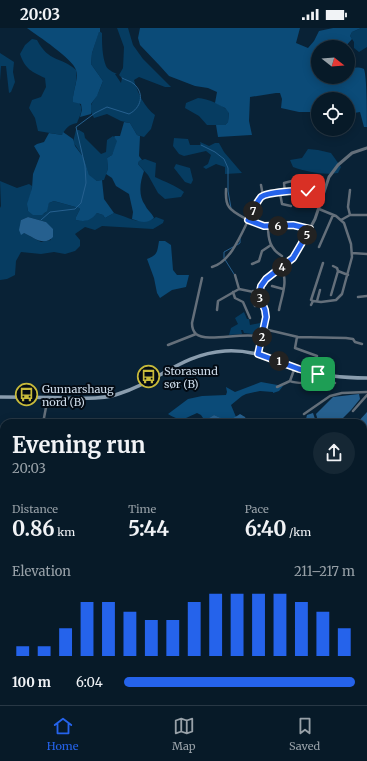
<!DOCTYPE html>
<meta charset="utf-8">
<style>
body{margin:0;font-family:Merriweather,serif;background:#152734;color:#f1f3f6;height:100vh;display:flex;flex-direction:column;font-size:15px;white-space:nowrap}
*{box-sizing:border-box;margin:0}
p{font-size:13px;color:#98a1a8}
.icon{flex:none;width:22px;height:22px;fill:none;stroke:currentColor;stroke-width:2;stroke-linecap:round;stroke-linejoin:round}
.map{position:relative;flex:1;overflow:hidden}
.side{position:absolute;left:0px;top:391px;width:367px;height:286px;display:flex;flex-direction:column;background:#071a28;border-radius:12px 12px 0 0;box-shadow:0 2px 10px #0003,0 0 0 1px #283845}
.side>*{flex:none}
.needle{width:26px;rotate:107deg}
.controls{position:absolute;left:311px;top:12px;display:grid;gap:8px}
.controls a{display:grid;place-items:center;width:44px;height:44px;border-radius:50%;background:#071a28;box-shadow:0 2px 10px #0003,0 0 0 1px #283845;font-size:20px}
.pin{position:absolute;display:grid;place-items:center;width:34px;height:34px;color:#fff;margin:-17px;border-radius:8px;box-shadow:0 2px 6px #0006}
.km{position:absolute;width:20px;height:20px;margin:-10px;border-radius:50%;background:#222;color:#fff;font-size:11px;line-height:20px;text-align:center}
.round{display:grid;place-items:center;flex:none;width:42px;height:42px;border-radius:21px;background:#152734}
.headline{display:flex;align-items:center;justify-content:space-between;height:68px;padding:0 12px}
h1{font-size:22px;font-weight:700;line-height:30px}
.metrics{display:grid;grid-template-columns:repeat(3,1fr);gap:6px;height:68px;padding:4px 12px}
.metrics div{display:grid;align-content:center}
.metrics b{font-size:20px;font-weight:700}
.metrics small{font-size:11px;font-weight:400}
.metrics p{font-size:11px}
.chart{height:112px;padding:8px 12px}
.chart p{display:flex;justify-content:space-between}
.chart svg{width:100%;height:72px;margin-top:4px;stroke:#2563eb;stroke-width:6}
ul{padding:0 12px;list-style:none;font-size:13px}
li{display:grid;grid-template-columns:64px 48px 1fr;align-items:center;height:30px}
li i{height:10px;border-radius:5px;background:#2563eb}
.status{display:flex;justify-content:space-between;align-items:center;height:28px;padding:0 20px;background:#071a28;direction:ltr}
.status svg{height:11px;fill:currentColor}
.tab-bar{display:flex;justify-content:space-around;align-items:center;height:56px;border-top:1px solid #283845;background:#071a28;font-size:11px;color:#98a1a8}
.tab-bar a{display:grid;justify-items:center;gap:2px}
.tab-bar .active{color:#2563eb}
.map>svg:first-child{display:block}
.green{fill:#063c61;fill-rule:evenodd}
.forest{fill:#0b4b78}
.water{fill:#26608f}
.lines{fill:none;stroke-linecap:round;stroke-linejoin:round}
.stream{stroke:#26608f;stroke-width:1}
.ferry{stroke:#a0cff8;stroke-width:1;stroke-dasharray:5 4;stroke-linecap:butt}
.minor{stroke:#646f7a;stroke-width:2.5}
.tertiary{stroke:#646f7a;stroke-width:3}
.secondary{stroke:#8a9dae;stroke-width:3.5}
.route-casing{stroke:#fff;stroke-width:8}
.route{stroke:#2563eb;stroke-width:5}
.labels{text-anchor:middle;stroke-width:4;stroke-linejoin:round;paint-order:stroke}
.poi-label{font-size:11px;fill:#cedcea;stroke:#030b14;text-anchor:start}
</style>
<div class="status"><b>20:03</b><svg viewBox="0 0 49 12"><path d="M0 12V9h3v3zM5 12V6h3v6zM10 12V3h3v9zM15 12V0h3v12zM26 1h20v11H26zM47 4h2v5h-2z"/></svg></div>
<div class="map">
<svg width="367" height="677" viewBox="0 0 367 677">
<rect width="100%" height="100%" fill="#092236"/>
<path class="green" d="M117,0H128L133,17L143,31L171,59H165L139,49L134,52C137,64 145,80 155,87L151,101L144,109L137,107L130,95L121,93L107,86L94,90C88,80 90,78 96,69C99,64 101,58 103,53L91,36L92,25L99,3L102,5C102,15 102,28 106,38C108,42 113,44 117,46H115L121,55L122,50L119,47L123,40L124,19Z
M361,0H367V19L359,24L354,20V14L350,8L352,4Z
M32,11L37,12C49,35 61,28 76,42V54L73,68C84,79 83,81 77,95C68,97 66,100 62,107L38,103L35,90L29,80L32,72L41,69L46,59L45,50C32,44 25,41 20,26L25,17Z
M0,25L14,34L13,44L15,54L11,64L9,65L6,38H1L0,53Z
M198,70C208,71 222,76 229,84L228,94L225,97H207L199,88L185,80L186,75Z
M76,102H79L84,105L85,110L101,126L106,124L107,112L113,108L118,113L112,127L107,130L108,141L104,152L97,153L89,148L84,130L73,114Z
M174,110L188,111L190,117H201L200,114L209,118L215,115H219L224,124L242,145L225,146V139L216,136L206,141L203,139L208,136L211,127L206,123L184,128L179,126L173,118Z
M308,121L318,122L331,125L341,139L338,145C323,147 307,144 293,139L290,132L302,130Z
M145,131L156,135L155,149C165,154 175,157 184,164L181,169L165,171L158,165L148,147L138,136L139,133Z
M176,136L190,140L193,152L191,156L185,154L174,140Z
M0,153L17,160L29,156L32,158C32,167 26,174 28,183L40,187L45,185L49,175L54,173L79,180L80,181L76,189V192C84,194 92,192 97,185L103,187L105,190L114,185C128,189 143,199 156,189L164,192L163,195L153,201L102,198L95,202L85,199L75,206L80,212V218L75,223L65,226L54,224L41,226L21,224L16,233L15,247L7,251L0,252V180L1,178ZM28,189L46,194L51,212L41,214L24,205L21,192Z
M255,266L257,267C262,281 269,293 260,307L244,305L243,302H241L242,306L229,307L231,300L238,296L235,290L244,284L247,291H249L250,297L260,295L262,289L261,280L257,277V272L253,268Z"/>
<path class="forest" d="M27,0H100V4H99L92,25L91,36L103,53L97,68L91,76V86L80,89L82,82L81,76L73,74C72,64 79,52 76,42C73,31 38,8 27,0Z
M140,0H300L296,15L308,20L314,13L319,3L333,0H361L352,4L350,8L352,11L345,19H318V49H348V42C354,39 358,39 364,41C367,50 367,86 367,99H364L360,84L348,86V71H318V92L315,84H299L281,80L282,71L280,65H276L250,69L249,93L252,107H251L218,109L216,97H225L228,94L229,85L225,80L215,75L217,64L208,60L195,58L169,48L160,38L140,17L138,10Z
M124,94L130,95L137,107L140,108L139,128L142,132L139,133L138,136L144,143C140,154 138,167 145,177C147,182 152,185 154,190C147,196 140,194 132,191L133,184L129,166L116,158L112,150L106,146L108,141L107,130L112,127L117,113L114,109L115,108H120Z
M63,104L73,111L75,118L84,130L89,147L97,153L102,152L104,171L114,185L105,190L103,187L97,185C91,193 85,194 76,192V189L80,181L79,180L54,173L49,175L47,183L42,187H33L28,183L27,176L32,160L33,146L40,128L34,118L37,116L44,114L49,105L62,107Z
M159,213H165L171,217L173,242L177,247H189L186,259L172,262L160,270L157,265L154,250L147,231C158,227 157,224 159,213Z
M261,354L283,358L279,363L273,365V364L260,363L246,366L242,368L231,377L236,389C229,395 222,391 214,387L205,393L201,387L197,385C184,391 181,394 168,386L188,371L202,368L226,367L227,364L226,359L235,364Z"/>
<path class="water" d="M28,189L46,194L53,201V209C44,219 33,209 24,205L21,207L19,202L21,192Z
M359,366L360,371L351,382L338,395H305L307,387L313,385L316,394L318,393L316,386L333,369Z
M367,384V619H363V395H357Z
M240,386L245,389L248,395H201L214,387C227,393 228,394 240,386Z
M4,498V673H277L278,677H0V499Z"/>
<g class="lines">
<path class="stream" d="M201,117L215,124L224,131L228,140V163L231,180
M41,192L50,184L75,181L81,175L86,155L85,138L76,99L95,85L107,79L129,86C141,80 145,66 134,56C131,53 125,52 122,50
M237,217L240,215V210
M233,219L224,224V230L234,246"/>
<path class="ferry" d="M363,542L367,541
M0,635L4,634"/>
<path class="minor" d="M261,157L263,168
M226,161C226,167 225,174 229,179C233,185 256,197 264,198C281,201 293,194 310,201
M280,165L282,176L291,178
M285,165L284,155L292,153
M350,187L348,179L350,162
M341,192L350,187H367
M268,198C268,211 270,221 282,228
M319,219L333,187
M352,225L367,226
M252,236L259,233L262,223L271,217
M333,238L337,240L338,243L348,247
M212,239C237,232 246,188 262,168L273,165L308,163L309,176L301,177
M235,247L239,261
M202,250L192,295C192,299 193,303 196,306C207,315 245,303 262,309
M272,258L283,261
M253,263L252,269L254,272L255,278
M233,264L235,270L243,274L250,290
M331,267L338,243
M358,269L367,268
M313,273L321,274L336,272L342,266L352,229L351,216L344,195L336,188L319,181
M317,273L320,262
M311,277L313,273L311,272L312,269L323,235
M217,282L218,273L239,261L259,265
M279,282C281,270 289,252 281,241
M264,301L298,309L346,310L353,311L355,314L362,316
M297,309L295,320L317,328
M168,317L196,306
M290,353C300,358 321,352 335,355
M277,359L290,353L295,339
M353,383L367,367
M304,386L330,368L342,365L367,364
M43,395L48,369
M363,638H364
M309,677L310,673
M311,677L314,673"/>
<path class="tertiary" d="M258,326L266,289L259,267L262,256L290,233L299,221L315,191L329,149L338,137L352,125L367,120
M364,677L367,673"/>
<path class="secondary" d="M0,369C21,369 43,369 64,370C83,370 103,372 121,365C159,353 182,326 225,323C255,321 273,333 301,341C322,348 345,350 367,350"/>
</g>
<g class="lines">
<defs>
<path id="route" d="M308,163C300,162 267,164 261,169C256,175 252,185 248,192L264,198L293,197L310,201L293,230L266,251L261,258L259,267L265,282L266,289L258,326L299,341L318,346"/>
</defs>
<use href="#route" class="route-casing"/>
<use href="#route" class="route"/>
</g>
<defs>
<symbol id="bus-ring" viewBox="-11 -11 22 22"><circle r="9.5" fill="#030b14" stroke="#c8bb3b" stroke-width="1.5"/><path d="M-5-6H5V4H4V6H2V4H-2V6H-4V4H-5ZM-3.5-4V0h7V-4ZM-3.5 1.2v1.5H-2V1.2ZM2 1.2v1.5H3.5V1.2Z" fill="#c8bb3b"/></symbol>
</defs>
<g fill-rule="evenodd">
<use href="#bus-ring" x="136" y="336" width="25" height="25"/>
<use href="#bus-ring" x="14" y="354" width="25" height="25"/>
</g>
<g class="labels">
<g class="poi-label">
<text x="164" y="347">Storasund<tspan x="164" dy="13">sør (B)</tspan></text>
<text x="42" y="365">Gunnarshaug<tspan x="42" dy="13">nord (B)</tspan></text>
</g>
</g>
</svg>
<div class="controls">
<a><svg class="needle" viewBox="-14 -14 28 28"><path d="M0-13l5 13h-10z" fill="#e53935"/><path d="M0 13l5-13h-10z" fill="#98a1a8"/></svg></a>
<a><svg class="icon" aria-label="locate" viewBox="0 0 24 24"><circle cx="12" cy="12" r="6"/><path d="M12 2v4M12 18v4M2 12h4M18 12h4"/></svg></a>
</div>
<div class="pin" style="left:318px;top:346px;background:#1e9e55"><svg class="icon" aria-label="arrive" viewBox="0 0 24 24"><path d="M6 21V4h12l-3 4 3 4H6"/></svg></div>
<div class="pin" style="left:308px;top:163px;background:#d93025"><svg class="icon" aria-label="check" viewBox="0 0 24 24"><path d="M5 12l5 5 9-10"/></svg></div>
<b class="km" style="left:279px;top:333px">1</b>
<b class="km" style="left:262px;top:309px">2</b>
<b class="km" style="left:260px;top:270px">3</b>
<b class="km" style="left:282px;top:239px">4</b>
<b class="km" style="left:307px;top:207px">5</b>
<b class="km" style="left:278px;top:198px">6</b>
<b class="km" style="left:253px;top:183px">7</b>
<section class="side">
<div class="headline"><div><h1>Evening run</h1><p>20:03</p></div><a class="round"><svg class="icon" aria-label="share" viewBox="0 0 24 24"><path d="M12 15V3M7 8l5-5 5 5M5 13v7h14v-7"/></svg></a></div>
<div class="metrics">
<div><p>Distance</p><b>0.86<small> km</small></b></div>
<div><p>Time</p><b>5:44</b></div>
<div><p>Pace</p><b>6:40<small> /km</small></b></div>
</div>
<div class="chart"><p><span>Elevation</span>211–217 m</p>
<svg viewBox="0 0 160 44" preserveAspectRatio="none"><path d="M5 44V38M15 44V38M25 44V27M35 44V11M45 44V11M55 44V17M65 44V22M75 44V22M85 44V11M95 44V6M105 44V6M115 44V6M125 44V6M135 44V11M145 44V17M155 44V27"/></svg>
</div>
<ul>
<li><b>100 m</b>6:04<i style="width:100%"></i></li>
</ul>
</section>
</div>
<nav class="tab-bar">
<a class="active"><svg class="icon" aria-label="home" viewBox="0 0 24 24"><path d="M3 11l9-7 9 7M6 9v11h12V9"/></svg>Home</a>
<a><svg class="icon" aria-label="map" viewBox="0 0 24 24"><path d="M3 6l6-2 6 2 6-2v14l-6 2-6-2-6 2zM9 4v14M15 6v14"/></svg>Map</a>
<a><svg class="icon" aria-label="saved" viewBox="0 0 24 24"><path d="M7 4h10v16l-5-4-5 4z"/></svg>Saved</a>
</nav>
